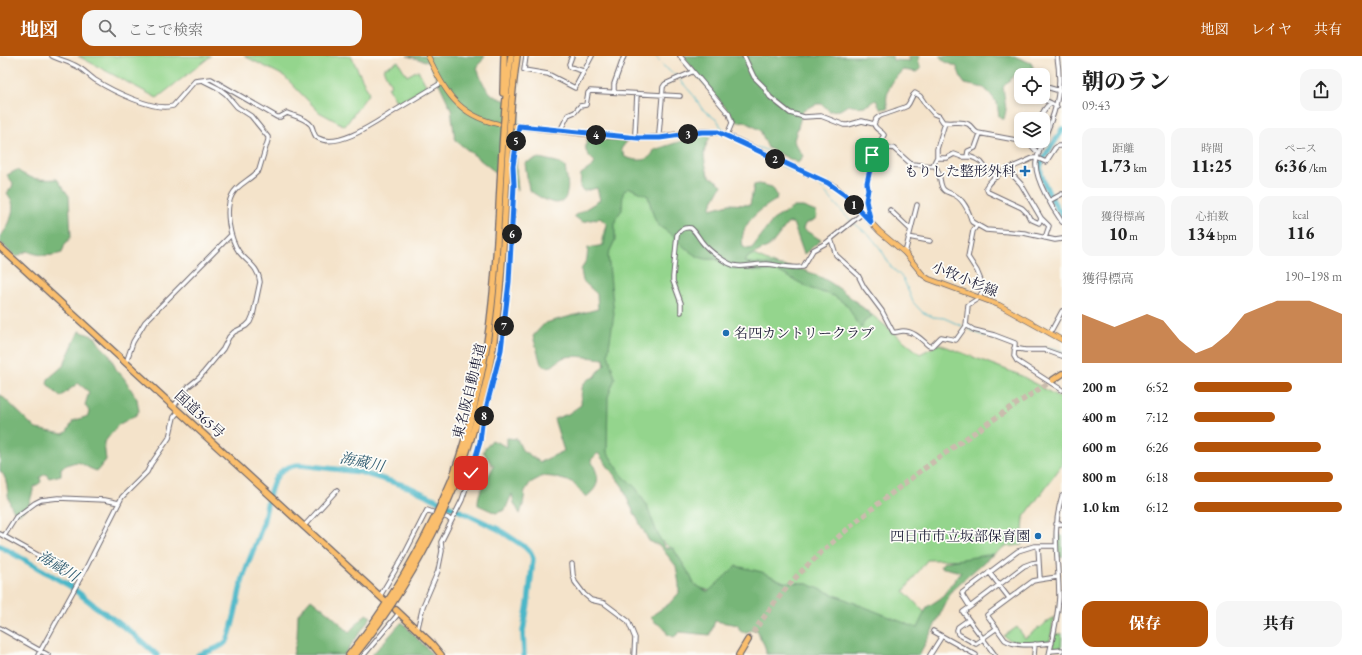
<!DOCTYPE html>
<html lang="ja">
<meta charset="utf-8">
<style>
body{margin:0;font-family:"EB Garamond","Noto Serif JP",serif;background:#f6f6f6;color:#222;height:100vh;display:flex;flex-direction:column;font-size:15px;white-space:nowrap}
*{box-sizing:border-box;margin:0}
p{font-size:13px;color:#767676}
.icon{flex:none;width:22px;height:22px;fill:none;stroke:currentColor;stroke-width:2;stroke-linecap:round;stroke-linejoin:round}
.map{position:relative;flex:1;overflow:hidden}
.details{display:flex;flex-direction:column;background:#fff;width:300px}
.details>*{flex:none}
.controls{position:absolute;left:1014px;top:12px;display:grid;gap:8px}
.controls a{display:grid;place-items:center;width:36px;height:36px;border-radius:8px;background:#fff;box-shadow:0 2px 6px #0003;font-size:20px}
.pin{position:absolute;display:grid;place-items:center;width:34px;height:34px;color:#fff;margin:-17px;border-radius:8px;box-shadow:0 2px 6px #0006}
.km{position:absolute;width:20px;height:20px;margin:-10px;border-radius:50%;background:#222;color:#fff;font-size:11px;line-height:20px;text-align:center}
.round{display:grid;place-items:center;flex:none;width:42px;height:42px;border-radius:12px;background:#f6f6f6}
.headline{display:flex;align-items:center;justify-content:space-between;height:68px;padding:0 20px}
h1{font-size:22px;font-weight:800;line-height:30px}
.figures{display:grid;grid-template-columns:repeat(3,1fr);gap:6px;height:68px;padding:4px 20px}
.figures div{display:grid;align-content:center;border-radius:10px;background:#f6f6f6;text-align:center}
.figures b{font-size:17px;font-weight:800}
.figures small{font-size:11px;font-weight:400}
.figures p{font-size:11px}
.chart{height:112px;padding:8px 20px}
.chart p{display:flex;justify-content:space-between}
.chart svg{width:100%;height:72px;margin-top:4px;fill:#b45309;opacity:.7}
.button{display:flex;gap:8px;margin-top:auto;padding:8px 20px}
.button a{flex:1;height:46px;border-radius:12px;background:#b45309;color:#fff;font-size:16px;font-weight:800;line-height:46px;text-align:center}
.button a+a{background:#f6f6f6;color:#222}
ul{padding:0 20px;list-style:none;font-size:13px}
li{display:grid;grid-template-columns:64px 48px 1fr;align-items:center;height:30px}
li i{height:10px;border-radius:5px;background:#b45309}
header{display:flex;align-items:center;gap:24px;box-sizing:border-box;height:56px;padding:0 20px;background:#b45309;color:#fff}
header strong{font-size:19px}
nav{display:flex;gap:22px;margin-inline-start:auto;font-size:14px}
.search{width:280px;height:36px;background:#f6f6f6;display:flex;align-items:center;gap:10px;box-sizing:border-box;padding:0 14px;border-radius:12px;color:#767676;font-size:15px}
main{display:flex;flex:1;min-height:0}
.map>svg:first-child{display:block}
.green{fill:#94d58d;stroke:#5b7c64}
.forest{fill:#77b678;stroke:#4c6c5a}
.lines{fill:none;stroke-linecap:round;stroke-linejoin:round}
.stream{stroke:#4bb7c8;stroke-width:1}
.river{stroke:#4bb7c8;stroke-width:5.5}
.highway-tunnel{stroke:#cabcad;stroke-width:5.5;stroke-dasharray:5.5 3;stroke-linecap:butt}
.minor-casing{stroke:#6c666d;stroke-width:5.5}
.major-casing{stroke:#6c666d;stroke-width:6}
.highway-casing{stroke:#6c666d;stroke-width:8}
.minor{stroke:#fff;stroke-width:3.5}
.major{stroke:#fabe6d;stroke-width:4.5}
.highway{stroke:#fabe6d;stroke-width:5.5}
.highway-bridge-casing{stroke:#6c666d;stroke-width:8;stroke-linecap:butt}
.highway-bridge{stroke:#fabe6d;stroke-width:5.5}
.route-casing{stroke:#fff;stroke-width:8}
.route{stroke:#1a73e8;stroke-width:5}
.poi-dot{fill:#1f6fb2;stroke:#fdfcf7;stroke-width:1.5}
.labels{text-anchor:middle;stroke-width:3.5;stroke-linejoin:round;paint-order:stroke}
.poi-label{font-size:14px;fill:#22223b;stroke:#fdfcf7;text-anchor:end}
.street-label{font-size:14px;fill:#22223b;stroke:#fdfcf7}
.water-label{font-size:15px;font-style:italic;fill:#325e73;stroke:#fdfcf7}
</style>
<header>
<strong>地図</strong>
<div class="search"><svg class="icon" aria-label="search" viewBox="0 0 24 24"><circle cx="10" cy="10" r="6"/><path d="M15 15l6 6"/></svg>ここで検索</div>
<nav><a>地図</a><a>レイヤ</a><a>共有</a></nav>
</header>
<main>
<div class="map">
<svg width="1062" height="599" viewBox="0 0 1062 599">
<rect width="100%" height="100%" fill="#fdfcf7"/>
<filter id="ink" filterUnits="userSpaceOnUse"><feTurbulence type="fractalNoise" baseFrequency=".025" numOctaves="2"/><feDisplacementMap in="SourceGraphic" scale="8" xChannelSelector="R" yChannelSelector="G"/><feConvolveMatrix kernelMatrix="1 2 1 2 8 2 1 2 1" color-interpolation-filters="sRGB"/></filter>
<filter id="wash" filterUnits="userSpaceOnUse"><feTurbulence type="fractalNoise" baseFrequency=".012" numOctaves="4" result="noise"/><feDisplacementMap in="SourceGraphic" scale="16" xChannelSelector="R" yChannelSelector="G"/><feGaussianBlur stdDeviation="0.9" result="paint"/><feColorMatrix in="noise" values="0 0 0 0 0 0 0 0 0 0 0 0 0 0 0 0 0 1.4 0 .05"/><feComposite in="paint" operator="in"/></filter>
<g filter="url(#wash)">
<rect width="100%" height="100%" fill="#f4e3ca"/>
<path class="green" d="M78,0H211L157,42Z
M244,0H351L369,37L345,70L319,56L284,20Z
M398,5L407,20L418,14L427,31L397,47L388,31L391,29L383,13Z
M651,123L728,187L856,246L920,298L939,288L1020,319L1062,343V409L1024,461L1022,489L1004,491L987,503L927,504L904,535L927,559L918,573L711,535L694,530L673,494L658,482L606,397L602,183L618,125Z
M1057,479L1062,480V501L1058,500Z
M1054,561L1050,585C1036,586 1014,591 1004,580L1017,571L1025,582Z
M1055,578H1062L1061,593H1052Z"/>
<path class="forest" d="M407,0H485L477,12C481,23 485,35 496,41C505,45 512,45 519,53L516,112L518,134L455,84L451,53L429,6Z
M684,0H892L893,4L910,5L908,0H920L918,4L921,13L917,16L903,14C892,24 883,38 888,52L881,53L876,44C866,51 860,52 848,49L840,54L829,55L822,48H817L803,54L794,84L795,88L803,100L798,107L768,92L760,74L744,65L738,66L734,63L726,52L700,23Z
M939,0H1014L1031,7L1035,15L1033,19L1020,14L1003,31L1006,54L1004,63H1002L999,61L997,47L991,39L984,32L965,28L962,24L957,11L944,5Z
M706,79L710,81C701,98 704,101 708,119L722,129L711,149V153L729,148L750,149L754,129L759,128L772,131L777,139L776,144C759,154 738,169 743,191L748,193L752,192L773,164L794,151H803L816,156L817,161L814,164L805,168L803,173L821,184L804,198L793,167H788L771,189L748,201L745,206C763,209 786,209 803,214C830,222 852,242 872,260L864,266L861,272L856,266L848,250L834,240L812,233L777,215H757L730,212L716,203C694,206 684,189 669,177C666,174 661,172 658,169C654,165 650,147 648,140L628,131L623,137L622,154L616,162L615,167V184L608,199L614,258L608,298L615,322L608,341L607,396L623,420L636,432L646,448L658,479L665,492H673L690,519L694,528L708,536L736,510L762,516L784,526L805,527L917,572L927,551L941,542L961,516L940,511L944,506L993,498L952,534L932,575L919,599L766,598C766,587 760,585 758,575L754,573C749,575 745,578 740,575L738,569L715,565L710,579L680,576L674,581L667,578C664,567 655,570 651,561L654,558L669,548L679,537V528L676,510L660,490L649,485L629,447L623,431L598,397L591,404C599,420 602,429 586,441L572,426L553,421L543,420L530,427L525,435L523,449L520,458L514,447L512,438L505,454L496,457L478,449C477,434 489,422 494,409H492L483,395L492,384L507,391V382L517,383L522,394L540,406L564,395L554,363L568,358L581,349C582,335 579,325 595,321L600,313L605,308L604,303C593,302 576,299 566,301C555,303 555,316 541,308L533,280L545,267L598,253L597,238L583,225L581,214L587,202L588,192L604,189L607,168L600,162L582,166L574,160L600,144L597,132L584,135L580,132L581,118L593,110L595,106C586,97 584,96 587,83L628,84L621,93L625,101C635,105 650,107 654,94L697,80Z
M539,102L557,106L565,111C566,119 569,129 567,136C564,158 539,141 529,134L525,107Z
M17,114C30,124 42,124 57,123L69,140L71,181L65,188L62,197C49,201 40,200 27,195L16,201L0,186V180C8,174 15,156 12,145C11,143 9,140 7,137L12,131L13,127L7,119Z
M79,275L95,281L100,289L109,298L116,313L124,322L137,343L139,355L136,359L118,369L104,387L106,404L97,415C79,410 83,400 61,412V419L49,422L46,418L40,421L41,426L34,431L29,449L21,457H16C3,445 12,425 0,415V338L36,373L63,378L67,376L73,365L88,360L89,355L85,349L89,336L78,327L60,341L47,328L48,323L63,310Z
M311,543L331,559L349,576L366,558L371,561L344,599H293L297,582L298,558Z
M402,566L433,599H372Z"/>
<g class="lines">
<path class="stream" d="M656,0L661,8L677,21
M680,24L694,40L702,53L718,65L722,73L736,81
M757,91L768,95L770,97
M771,102L772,105L817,127L846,160L872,182L882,195L891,211L903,222L913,246L922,256L933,261L944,262L964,271
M967,272C981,281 999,282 1014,290
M1045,292L1062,295"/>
<path class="river" d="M1062,73C1057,86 1045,96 1041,108C1037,119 1055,150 1062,159
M0,490L70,530L95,550L131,576L157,599
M198,599C208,595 220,593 227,585C236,563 237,539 245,516C250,500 258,484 263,467C267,453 268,435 275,423C281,413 291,409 301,409L360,416L409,431L498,473L525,491L531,497L533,503L528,548L523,575L524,599"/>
</g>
</g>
<g filter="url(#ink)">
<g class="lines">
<path class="highway-tunnel" d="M748,584C763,562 778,541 796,521C824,492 855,466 887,441C940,399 996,361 1053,324"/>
<defs>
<path id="minor" d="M52,0C60,4 70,6 78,11C84,14 89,20 95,24C111,34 154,56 173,50L195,25L211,23L277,61H280L287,57C294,60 306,62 311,69C314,73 313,80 318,82C339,94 379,64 396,54C411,45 426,36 441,27
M526,0L524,14L548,18L575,32L592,0
M572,0L569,8L570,11L583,15
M680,0L729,58L732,67L727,79
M744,0L754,21L763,30L770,41L790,57L804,61L821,60L844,69H848L862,65L874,68C875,74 881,74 884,79L869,104L870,113L867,127L868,133L866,145L871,166
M1057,0C1062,31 1058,49 1046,78C1043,87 1037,97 1036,107C1035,124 1053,153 1062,166
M1043,30L1060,35
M614,36V28L624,0
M1045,44L1051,47
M1040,63C1042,57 1045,51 1051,47L1057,51
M874,68L876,63L880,60C885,58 904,52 907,50C911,46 911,40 915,37L920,40L926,49L934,58L939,60L943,66C951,68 960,64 968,68C972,70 973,75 978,77L1021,85
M560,75L568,59L575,56L580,50L586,49L588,37L590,35L680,40
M635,77L637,38
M660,82L659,77L663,31L665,28L692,16
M1025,85C1032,87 1033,94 1039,97
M877,91L883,93L893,92L911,108L935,110C941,117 939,124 942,131C944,136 948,136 952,138C964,142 969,156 972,166L986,174L1024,177L1055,184L1062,183
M967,101L968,95L975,92L980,78
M937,102H947L954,98L962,101H971L976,103L981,106L988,115L996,121
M933,109L937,101V93L945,67
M1007,113L1021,128L1041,162
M1049,145L1062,138
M890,154L910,173
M908,181L930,185
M1045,182L1049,170L1041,162L1039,167L1030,163L1027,157L1022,152L988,136L986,131C996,115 1017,110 1033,102H1037L1046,106L1055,92L1058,90H1062
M831,183L836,199L858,219L864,231L882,255L893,276C898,277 899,275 903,275C914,275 922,284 929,290H932L941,281L956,284L966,270L968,249L979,242L984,232L977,215L968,201L973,175L977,169
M905,197L917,149
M681,256V247L673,225V221L677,179C680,173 684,171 691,172C696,176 698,181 702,186C708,194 728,210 738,210C747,211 757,208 766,208C779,209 791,213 803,211L813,194L826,187L863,157
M966,269L974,274L994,279L1015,287L1014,300L1017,305L1062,334
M1050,277L1062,255
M1014,292L1025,294H1045L1062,300
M126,307L133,286L145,266L231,179
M174,350L189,330L199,322L223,293L229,281L234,276L246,270L250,266L253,259L260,226C258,210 248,207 239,196C230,183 224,154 232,139C237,128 251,124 259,114L268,84V81L251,60L237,51L226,38L218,32L204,25
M1056,468H1062
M304,470L337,434
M0,478L79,522
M4,480L16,461L35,447L41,444L58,442L105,444L119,447
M1038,490L1040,523
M572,508L573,519L575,526L584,538L591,544L604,547L628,565L635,582L634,599
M989,516L1009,542
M380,540L403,501L427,454L448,462L451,465
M970,551L1024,510L1032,507L1039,506
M968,564L958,571L957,574L958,578L976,588L983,583
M0,572L48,599
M417,575L423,550L438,515L442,495L441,486L462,444L471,417L480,386L482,368L498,308L509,226L514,129L513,110L519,70
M933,575L976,599
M983,582L997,572
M1052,587C1037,588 1018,592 1005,584L987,559L1033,525L1038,524L1057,521
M1050,595L1062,594
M38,599L86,512L122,441L147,416L151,408L169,382L174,361L179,355
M364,599L399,557
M930,599L942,580
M995,599L963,556L970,551L963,540L962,537L1018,495L1034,490H1055
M1034,599L1035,588
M1049,599C1053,580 1058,561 1059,541C1059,506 1051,475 1062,440"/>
<path id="major" d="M428,0C445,35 457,59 498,68
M515,70C557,74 598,81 640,82C668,83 700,69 727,79L836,131L845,139L880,176L905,197L923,219L929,223L999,249L1062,284"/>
<path id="highway" d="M503,37L504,0
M0,191L384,544
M1053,324L1062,318
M452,423C472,367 486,308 492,248C501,166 499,82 511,0
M457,424C475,374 490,322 496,269C508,180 504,89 517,0
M396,554L432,588L441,599
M349,599C384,556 412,508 436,459
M355,599C389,556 417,511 441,461
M739,599L748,584"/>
</defs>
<use href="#minor" class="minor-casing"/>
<use href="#major" class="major-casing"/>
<use href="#highway" class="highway-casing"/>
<use href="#minor" class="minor"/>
<use href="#major" class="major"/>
<use href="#highway" class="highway"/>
<defs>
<path id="highway-bridge" d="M436,459L452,423
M441,461L457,424"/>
</defs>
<use href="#highway-bridge" class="highway-bridge-casing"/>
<use href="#highway-bridge" class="highway-bridge"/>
</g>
</g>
<g class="lines" filter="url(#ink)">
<defs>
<path id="route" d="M471,417L480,386L482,368L501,294L509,226L511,188L514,129L513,110L519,70L638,82H660L702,76H718L828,127L845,139L871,166L866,145L868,133L867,127L870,113L869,104L872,99"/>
</defs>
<use href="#route" class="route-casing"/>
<use href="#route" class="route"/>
</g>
<g class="poi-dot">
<path d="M1023 109h4v4h4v4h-4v4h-4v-4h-4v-4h4z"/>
<circle cx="726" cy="277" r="4"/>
<circle cx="1038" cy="480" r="4"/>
</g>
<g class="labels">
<g class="poi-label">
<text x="1016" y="120">もりした整形外科</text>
<text x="734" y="282" text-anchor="start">名四カントリークラブ</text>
<text x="1030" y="485">四日市市立坂部保育園</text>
</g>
<g class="street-label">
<text transform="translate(965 223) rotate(22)" y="5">小牧小杉線</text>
<text transform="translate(469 335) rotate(-76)" y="5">東名阪自動車道</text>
<text transform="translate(200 358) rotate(43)" y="5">国道365号</text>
</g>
<g class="water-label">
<text transform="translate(362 406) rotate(12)" y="5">海蔵川</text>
<text transform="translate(58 510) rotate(31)" y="5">海蔵川</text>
</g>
</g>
</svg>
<div class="controls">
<a><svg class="icon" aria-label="locate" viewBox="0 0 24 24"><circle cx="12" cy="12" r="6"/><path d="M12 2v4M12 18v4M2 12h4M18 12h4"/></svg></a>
<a><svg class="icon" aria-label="layers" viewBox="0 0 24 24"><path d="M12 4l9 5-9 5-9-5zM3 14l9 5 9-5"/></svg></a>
</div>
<div class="pin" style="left:872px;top:99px;background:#1e9e55"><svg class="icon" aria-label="arrive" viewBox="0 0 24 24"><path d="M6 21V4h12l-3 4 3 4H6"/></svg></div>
<div class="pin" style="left:471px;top:417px;background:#d93025"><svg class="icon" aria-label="check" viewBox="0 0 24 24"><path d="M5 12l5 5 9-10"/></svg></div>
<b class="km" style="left:854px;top:149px">1</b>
<b class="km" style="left:775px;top:103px">2</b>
<b class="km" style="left:688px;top:78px">3</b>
<b class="km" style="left:596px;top:79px">4</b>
<b class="km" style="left:516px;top:85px">5</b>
<b class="km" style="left:512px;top:178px">6</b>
<b class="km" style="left:504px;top:270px">7</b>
<b class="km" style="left:484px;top:360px">8</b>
</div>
<section class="details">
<div class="headline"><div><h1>朝のラン</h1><p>09:43</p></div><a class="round"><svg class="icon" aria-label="share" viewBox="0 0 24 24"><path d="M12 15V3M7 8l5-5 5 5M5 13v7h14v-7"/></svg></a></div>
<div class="figures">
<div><p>距離</p><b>1.73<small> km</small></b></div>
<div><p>時間</p><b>11:25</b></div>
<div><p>ペース</p><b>6:36<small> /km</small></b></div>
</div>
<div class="figures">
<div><p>獲得標高</p><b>10<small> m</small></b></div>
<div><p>心拍数</p><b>134<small> bpm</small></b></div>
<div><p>kcal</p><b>116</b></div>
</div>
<div class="chart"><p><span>獲得標高</span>190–198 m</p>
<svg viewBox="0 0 160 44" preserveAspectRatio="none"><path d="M0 44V14L10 18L20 22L30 18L40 14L50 18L60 30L70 38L80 34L90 26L100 14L110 10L120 6L130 6L140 6L150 10L160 14V44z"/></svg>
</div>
<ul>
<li><b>200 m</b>6:52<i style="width:66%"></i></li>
<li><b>400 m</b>7:12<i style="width:55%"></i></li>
<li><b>600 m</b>6:26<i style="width:86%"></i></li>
<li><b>800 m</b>6:18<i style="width:94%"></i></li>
<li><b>1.0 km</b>6:12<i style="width:100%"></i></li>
</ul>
<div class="button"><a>保存</a><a>共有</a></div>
</section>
</main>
